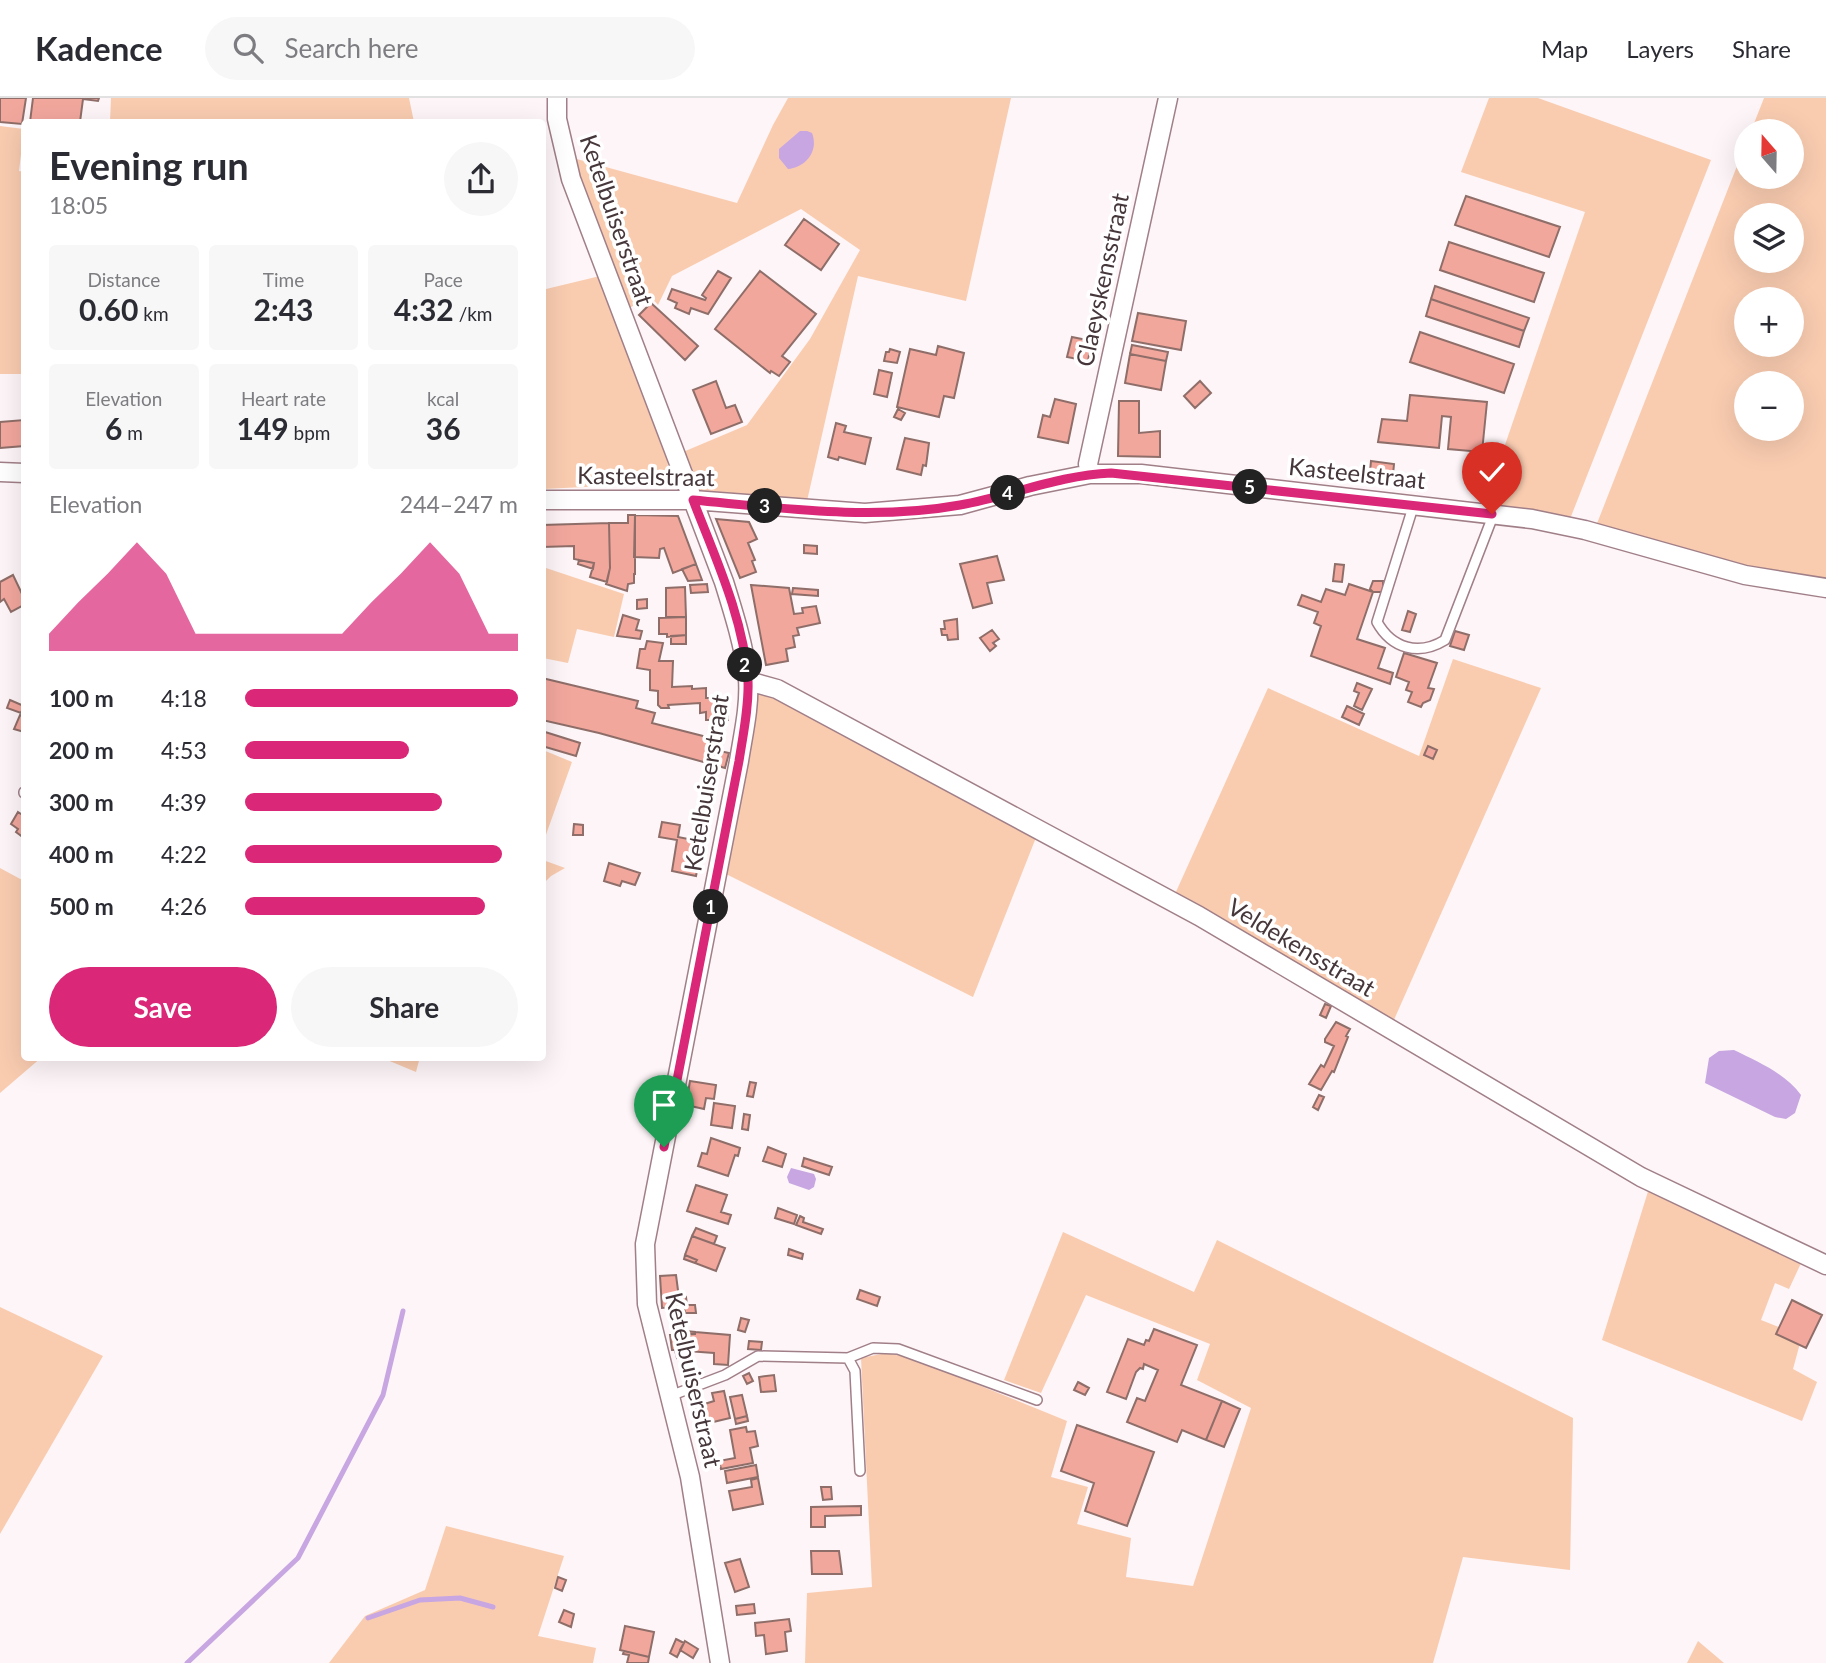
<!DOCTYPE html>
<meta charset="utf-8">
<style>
body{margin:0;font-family:Lato,sans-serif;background:#f7f7f7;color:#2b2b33;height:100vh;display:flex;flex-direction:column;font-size:26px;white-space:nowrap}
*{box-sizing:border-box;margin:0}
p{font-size:23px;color:#7c7c81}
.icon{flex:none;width:38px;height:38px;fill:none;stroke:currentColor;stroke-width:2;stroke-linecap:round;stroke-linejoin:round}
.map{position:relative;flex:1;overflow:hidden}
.side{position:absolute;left:21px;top:21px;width:525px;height:942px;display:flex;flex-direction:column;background:#fff;border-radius:7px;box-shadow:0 7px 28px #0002}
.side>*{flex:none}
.needle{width:46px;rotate:340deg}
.fabs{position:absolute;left:1734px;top:21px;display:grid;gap:14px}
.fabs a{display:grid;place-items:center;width:70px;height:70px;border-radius:50%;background:#fff;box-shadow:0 7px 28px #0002;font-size:35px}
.pin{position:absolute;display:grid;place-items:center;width:60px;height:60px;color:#fff;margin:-72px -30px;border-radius:50% 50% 50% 0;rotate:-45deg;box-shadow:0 0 7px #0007}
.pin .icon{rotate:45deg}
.km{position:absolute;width:35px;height:35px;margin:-18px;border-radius:50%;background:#222;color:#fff;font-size:19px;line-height:35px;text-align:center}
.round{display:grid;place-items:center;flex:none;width:74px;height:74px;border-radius:37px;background:#f7f7f7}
.head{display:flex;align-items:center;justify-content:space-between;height:119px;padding:0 28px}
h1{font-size:38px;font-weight:700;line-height:52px}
.metrics{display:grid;grid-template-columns:repeat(3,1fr);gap:10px;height:119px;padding:7px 28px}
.metrics div{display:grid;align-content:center;border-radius:7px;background:#f7f7f7;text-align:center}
.metrics b{font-size:30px;font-weight:700}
.metrics small{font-size:19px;font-weight:400}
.metrics p{font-size:19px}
.chart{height:196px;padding:14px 28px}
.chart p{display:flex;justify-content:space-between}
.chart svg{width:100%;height:126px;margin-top:7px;fill:#db2777;opacity:.7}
.action{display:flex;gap:14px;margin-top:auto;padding:14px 28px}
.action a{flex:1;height:80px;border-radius:42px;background:#db2777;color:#fff;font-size:28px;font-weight:700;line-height:80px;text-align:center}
.action a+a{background:#f7f7f7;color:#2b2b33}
ul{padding:0 28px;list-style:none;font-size:23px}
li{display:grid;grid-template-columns:112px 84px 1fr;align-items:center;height:52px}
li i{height:18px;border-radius:9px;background:#db2777}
header{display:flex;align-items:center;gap:42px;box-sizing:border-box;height:98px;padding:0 35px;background:#fff;border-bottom:2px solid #e1e1e2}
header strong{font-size:33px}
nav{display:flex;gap:38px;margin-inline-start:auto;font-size:24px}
.search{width:490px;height:63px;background:#f7f7f7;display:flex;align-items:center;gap:18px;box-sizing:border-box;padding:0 24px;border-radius:38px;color:#7c7c81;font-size:26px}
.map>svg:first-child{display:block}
.green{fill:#f9ccb0;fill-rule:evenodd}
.water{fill:#c7a6e2}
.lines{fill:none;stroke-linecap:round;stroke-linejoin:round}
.stream{stroke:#c7a6e2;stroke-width:5}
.building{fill:#f2a79d;stroke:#8f6e69;stroke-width:2}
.lane-casing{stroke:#a17f88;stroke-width:12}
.street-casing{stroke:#a17f88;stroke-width:21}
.lane{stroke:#fff;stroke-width:9}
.street{stroke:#fff;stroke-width:18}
.route-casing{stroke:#fff;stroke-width:14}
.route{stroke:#db2777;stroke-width:9}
.labels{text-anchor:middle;stroke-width:7;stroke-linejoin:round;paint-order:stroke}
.street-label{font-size:24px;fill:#46373b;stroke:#fff}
</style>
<header>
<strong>Kadence</strong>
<div class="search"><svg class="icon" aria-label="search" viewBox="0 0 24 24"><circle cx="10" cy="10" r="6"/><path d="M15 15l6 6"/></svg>Search here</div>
<nav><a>Map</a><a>Layers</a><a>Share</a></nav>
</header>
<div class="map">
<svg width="1826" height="1565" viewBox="0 0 1826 1565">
<rect width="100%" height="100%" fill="#fdf5f7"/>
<path class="green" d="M111,0H409L414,24H110Z
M788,0H1011L966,203L858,178L807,403L697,396L683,354L747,327L810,241L860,152L801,111L672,178L658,207L651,199L627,211L573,60L737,105L773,27Z
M1489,0H1538L1711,62L1570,421L1485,405L1585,114L1461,74Z
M1764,0H1826V483L1745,470L1596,428L1746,45V79H1792V33H1751ZM1746,117H1792V163H1746ZM1746,201H1792V247H1746ZM1746,285H1792V331H1746Z
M0,28L24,31L19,73L24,74V276H0Z
M600,178L663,348C670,369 673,379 648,386L543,391L542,192Z
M543,469L624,496L614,539L577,531L568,565L543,560Z
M1453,561L1541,590L1393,924L1175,796L1268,590L1419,658Z
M758,596L771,597L1037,737L973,899L726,776Z
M543,652L572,664L543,745Z
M543,762L565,770L551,778L543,786Z
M0,770L24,783V959H42L0,995Z
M380,959H420L416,974Z
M1650,1087L1802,1163L1789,1191L1775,1185L1761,1222L1802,1238L1793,1271L1817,1284L1802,1323L1602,1242Z
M1063,1134L1194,1194L1217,1142L1573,1320L1570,1472L1463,1459L1433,1565H805L807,1495L872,1489L861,1260L886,1255L912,1260L1067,1323L1051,1379L1088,1389L1077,1426L1131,1440L1126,1479L1193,1488L1251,1310L1197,1282L1210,1246L1086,1197L1041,1295L1004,1282Z
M0,1209L103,1258L0,1436Z
M446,1428L564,1458L538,1538L596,1550L593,1565H329L365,1518L425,1492Z
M1698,1543L1724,1565H1687Z"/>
<path class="water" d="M800,33H807L812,35C819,53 806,69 788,71L779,60V51Z
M1734,952C1758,964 1785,975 1801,997L1795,1015L1786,1021L1775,1019L1705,985L1709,960L1719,953Z
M791,1070L814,1076L816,1081L814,1089L809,1092L789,1085L787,1079Z"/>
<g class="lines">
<path class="stream" d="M368,1520L420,1502L460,1500L493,1509
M187,1565L298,1460L383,1297L403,1213"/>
</g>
<path class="building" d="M0,0H26L22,26L0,24Z
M33,0H99L98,3L83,1L80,24H30Z
M1466,98L1560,129L1549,159L1455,127Z
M804,121L839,146L821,172L785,147Z
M1449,144L1544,175L1534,204L1440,172Z
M718,173L731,180L708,216L691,210L689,216L675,210L677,205L668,201L672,191L705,202L706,200L702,197Z
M760,173L816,216L782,258L790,264L779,278L771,273L770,275L715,231Z
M1435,188L1529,220L1524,233L1431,201Z
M1431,201L1524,233L1519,249L1426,218Z
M651,205L698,248L685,262L639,217Z
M1138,215L1186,223L1181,252L1132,243Z
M1420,234L1514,266L1504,295L1410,264Z
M1072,239L1092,243L1088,263L1067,259Z
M1132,247L1168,254L1166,263L1130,256Z
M938,248L964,255L954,300L944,298L939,319L897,309L910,251L936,257Z
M890,251L900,254L897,265L884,263L886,254H889Z
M1130,256L1166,263L1161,292L1125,285Z
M879,272L892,275L887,299L874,296Z
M716,283L726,310L735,307L742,324L711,336L693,292Z
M1200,283L1211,295L1195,310L1184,298Z
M1410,297L1487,304L1482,354L1448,351L1451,319L1442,318L1439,350L1378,344L1382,321L1407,323Z
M1055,301L1076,306L1068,345L1038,339L1043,317L1050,319Z
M1119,303H1139V335L1160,333V359L1118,358Z
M898,311L905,315L901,322L894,319Z
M24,322V348L0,350V324Z
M836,325L846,328L844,334L871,340L865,366L839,359L838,362L828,359Z
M905,340L929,345L926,368L923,367L921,377L897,371Z
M1371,363L1394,366L1392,387L1369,385Z
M628,417H635V476H634V485L628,486L627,493L606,486L610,470L609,425H628Z
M635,417L678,418L696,466L673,475L664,450L660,451L659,460L634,459Z
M716,421L749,424L757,441L748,445L755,462L752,463L756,474L740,480Z
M609,425L610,470L607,484L590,479L594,465L574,461V448L542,449V427Z
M804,447L817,448V456L804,455Z
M997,458L1004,482L987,485L992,505L973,510L960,466Z
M579,462L594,465L593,471L578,466Z
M696,466L702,482L688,483L682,471Z
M1335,466L1344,467L1342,484L1333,483Z
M13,477L24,500V507L11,514L4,501L0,504V484Z
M1373,483H1383V494H1373L1370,491Z
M707,486L708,494L691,495L690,487Z
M1349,486L1373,494L1357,541L1385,550L1378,570L1393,575L1390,586L1311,558L1321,528L1314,525L1318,514L1298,507L1302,497L1321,504L1326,491L1345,497Z
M751,487L789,490L794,516L803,515L802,510L816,508L820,525L797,530L799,537L793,538L795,549L786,551L788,563L766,567Z
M685,489L686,519H666V490Z
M793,490L818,492V498L792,496Z
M647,501V510L637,511V502Z
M1408,513L1416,516L1410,534L1402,532Z
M623,517L639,522L636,532L642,533L640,541L617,538Z
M686,519V537L667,539V536H659V520Z
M957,521L958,541L948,542L947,537H942L941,531H945L944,523Z
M992,532L999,541L993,545L996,548L990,553L980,540Z
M1455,533L1469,537L1464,552L1450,548Z
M686,537V546H671V538Z
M647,543L663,545L659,563H673L672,589L692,588V591L706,590V600H728V622H706V614L700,615V605L668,607L669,610H661L658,607V593L650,592V572L637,570L640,551H645Z
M1404,555L1437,565L1428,590L1434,591L1430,602L1423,605L1421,609L1408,604L1412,594L1406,592L1409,584L1396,579Z
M542,580L638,603L636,610L655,615L652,625L707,639L706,643L717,646L715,652L729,655L725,670L599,635L542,622Z
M1357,585L1372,591L1362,612L1354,608L1359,595L1354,593Z
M10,602L24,608L21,615L7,610Z
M1347,608L1364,616L1359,627L1342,619Z
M20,617L24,619V634L14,631Z
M542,633L580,645L576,658L542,648Z
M1428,648L1437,652L1433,661L1424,657Z
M18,714L24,718V740L16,734L18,731L11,726Z
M662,724L680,727L678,739L703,744L696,778L672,773L677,742L659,739Z
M574,726L583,727V737H573Z
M609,765L640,775L635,787L622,783L620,788L604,783Z
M1325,906L1331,908L1326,920L1320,917Z
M1336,924L1350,931L1346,938L1348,939L1334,974L1332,973L1321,992L1309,986L1321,967L1324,969L1334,948L1325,944V941Z
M690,983L716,987L714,1001L706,1000L704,1011L686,1007Z
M750,984L756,985L753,999L747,998Z
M1319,997L1324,999L1318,1012L1313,1009Z
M714,1005L735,1008L732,1030L711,1027Z
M744,1016L750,1017L748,1032L742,1031Z
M711,1040L740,1050L738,1058L735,1057L728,1078L698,1068L702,1055L707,1056Z
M768,1049L786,1056L782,1069L763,1063Z
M804,1060L832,1069L829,1077L802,1068Z
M696,1087L727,1097L721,1114L731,1117L728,1126L687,1113Z
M778,1110L797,1117L794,1126L775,1120Z
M800,1118L804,1120L803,1124L823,1131L821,1136L796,1127Z
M696,1130L717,1138L714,1146L692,1138Z
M692,1138L725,1150L716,1173L695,1165L697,1162L685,1157Z
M789,1151L803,1156L802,1161L788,1157Z
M685,1157L697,1162L695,1165L684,1161Z
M676,1177L679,1200L686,1199L687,1207H695L696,1215H685L684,1208L662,1210L660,1178Z
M860,1192L880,1199L877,1208L857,1201Z
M1792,1202L1822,1217L1806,1250L1776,1236Z
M741,1220L749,1222L745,1234L738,1232Z
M1154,1231L1197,1247L1181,1287L1222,1303L1206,1342L1182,1332L1177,1344L1127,1324L1137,1300L1145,1303L1158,1272L1144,1266L1143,1271L1140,1270L1136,1274L1126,1301L1107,1294L1128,1241L1144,1247L1146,1242L1149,1243Z
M674,1232L695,1234V1236H674Z
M695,1234L730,1237L728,1267L714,1266V1255L687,1253L688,1257L677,1260L675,1252H672L670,1237L695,1236Z
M749,1243L762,1244L761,1252L748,1251Z
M749,1275L753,1283L747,1286L743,1278Z
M774,1277L776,1293L761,1294L759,1279Z
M1078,1284L1089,1290L1085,1297L1074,1292Z
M724,1293L730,1320L709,1325L708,1322L698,1324L695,1309L714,1303L712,1295Z
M742,1297L747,1318L735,1321L730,1299Z
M1222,1303L1240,1311L1224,1349L1206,1342Z
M747,1318L748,1323L736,1326L735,1321Z
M1077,1327L1154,1354L1127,1428L1085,1413L1094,1385L1061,1373Z
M746,1329L747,1334L755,1333L758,1348L750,1350L753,1365L721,1371L719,1363L735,1360L730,1332Z
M756,1367L758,1379L727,1385L725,1373Z
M758,1380L763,1406L733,1412L729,1393L752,1389L751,1382Z
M821,1389H831L832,1401L823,1402Z
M861,1408V1417L825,1418V1429H811V1409Z
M811,1453H839L842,1476H812Z
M740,1461L749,1489L735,1494L725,1465Z
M558,1479L566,1482L562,1493L555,1490Z
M754,1506L755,1515L737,1517L736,1508Z
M564,1512L574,1516L571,1529L559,1524Z
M789,1521L791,1533L785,1534L787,1553L766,1556L764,1537L756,1538L755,1525Z
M625,1528L654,1534L649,1559L620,1552Z
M676,1541L684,1545L677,1559L670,1555Z
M685,1543L698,1551L693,1560L680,1552Z
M624,1553L649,1559L648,1565H627L629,1557L623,1556Z"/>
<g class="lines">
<defs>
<path id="lane" d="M1414,406L1377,524C1392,551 1419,558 1445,542L1491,423L1492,416
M24,695V694
M848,1260L855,1273L860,1373
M670,1298L725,1277L758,1258L848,1260L873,1250L898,1251L1037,1302"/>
<path id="street" d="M557,0V21L571,81L724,484C734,516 744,548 748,581C750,608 743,637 739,663L645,1146L647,1206L690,1379L720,1565
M0,374L24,375
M1090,376L1088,366L1168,0
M542,402H693L865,415L960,407L1030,388L1090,376H1141L1532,421L1585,432L1745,477L1826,490
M748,583L777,591L1199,818L1641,1079L1826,1167"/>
</defs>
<use href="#lane" class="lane-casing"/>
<use href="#street" class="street-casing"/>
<use href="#lane" class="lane"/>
<use href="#street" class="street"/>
</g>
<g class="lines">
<defs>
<path id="route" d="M664,1049L739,663C743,637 749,609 748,583C744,521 715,459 693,402C780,410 873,423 960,407C1011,398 1059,377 1111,375L1492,416"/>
</defs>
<use href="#route" class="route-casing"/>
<use href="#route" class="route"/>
</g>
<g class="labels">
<g class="street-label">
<text transform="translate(616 122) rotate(71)" y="8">Ketelbuiserstraat</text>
<text transform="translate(1103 182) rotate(-78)" y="8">Claeyskensstraat</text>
<text transform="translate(1357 376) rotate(6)" y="8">Kasteelstraat</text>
<text transform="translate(646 379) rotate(1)" y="8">Kasteelstraat</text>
<text transform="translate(707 685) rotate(-81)" y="8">Ketelbuiserstraat</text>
<text transform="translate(1301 850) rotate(31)" y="8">Veldekensstraat</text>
<text transform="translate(693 1282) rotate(77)" y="8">Ketelbuiserstraat</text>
</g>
</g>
</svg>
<div class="fabs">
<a><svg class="needle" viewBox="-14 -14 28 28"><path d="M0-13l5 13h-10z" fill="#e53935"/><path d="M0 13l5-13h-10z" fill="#7c7c81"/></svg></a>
<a><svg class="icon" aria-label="layers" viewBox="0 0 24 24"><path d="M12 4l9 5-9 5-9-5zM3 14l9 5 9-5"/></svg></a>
<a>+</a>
<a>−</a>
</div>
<div class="pin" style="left:664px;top:1049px;background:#1e9e55"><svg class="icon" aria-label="arrive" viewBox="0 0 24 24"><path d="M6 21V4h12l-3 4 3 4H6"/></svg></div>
<div class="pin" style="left:1492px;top:416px;background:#d93025"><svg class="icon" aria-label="check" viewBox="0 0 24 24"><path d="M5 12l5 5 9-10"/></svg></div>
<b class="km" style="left:711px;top:809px">1</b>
<b class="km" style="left:745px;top:567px">2</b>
<b class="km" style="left:765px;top:408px">3</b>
<b class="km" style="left:1008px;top:395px">4</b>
<b class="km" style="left:1250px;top:389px">5</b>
<section class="side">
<div class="head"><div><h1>Evening run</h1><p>18:05</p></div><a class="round"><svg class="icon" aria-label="share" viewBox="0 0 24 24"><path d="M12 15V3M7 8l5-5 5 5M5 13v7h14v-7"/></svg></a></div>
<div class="metrics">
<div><p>Distance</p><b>0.60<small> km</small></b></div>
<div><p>Time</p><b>2:43</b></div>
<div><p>Pace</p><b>4:32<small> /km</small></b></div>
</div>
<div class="metrics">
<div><p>Elevation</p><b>6<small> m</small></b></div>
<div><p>Heart rate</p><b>149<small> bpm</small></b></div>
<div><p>kcal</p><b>36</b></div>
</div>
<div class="chart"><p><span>Elevation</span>244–247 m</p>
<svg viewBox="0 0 160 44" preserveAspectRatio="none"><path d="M0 44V38L10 27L20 17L30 6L40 17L50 38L60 38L70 38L80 38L90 38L100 38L110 27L120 17L130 6L140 17L150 38L160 38V44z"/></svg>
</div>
<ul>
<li><b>100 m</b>4:18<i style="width:100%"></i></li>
<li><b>200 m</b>4:53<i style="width:60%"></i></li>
<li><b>300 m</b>4:39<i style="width:72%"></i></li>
<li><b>400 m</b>4:22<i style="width:94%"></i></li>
<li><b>500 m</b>4:26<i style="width:88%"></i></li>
</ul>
<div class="action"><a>Save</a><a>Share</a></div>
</section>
</div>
